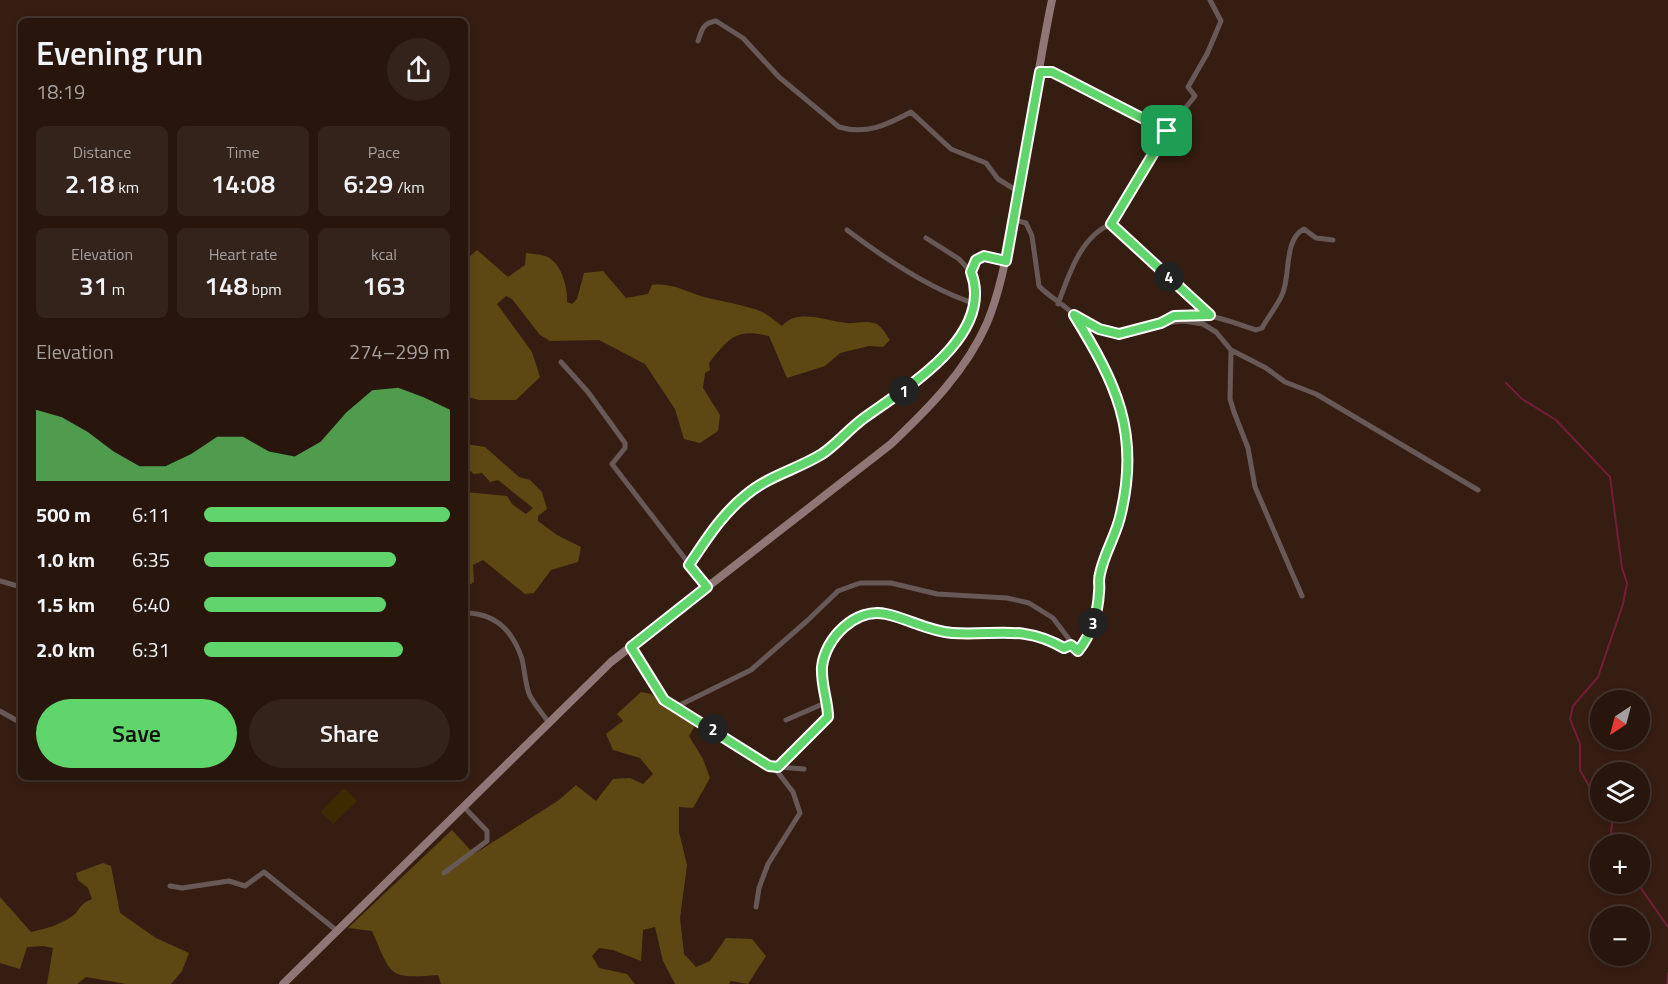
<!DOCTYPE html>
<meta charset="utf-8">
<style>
body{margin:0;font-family:"Titillium Web",sans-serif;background:#34231b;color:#f1f3f6;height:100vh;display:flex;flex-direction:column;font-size:22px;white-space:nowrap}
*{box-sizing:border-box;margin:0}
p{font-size:20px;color:#a59f9d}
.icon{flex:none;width:33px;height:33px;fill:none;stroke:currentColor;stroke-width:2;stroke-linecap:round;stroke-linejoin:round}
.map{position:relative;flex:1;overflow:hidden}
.details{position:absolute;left:18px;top:18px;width:450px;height:762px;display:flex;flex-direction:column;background:#28160d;border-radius:9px;box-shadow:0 3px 9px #0003,0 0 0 2px #44352e}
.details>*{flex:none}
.needle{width:39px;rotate:216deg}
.controls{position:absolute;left:1590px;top:690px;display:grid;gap:12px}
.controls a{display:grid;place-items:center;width:60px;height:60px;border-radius:50%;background:#28160d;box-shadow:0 3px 9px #0003,0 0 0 2px #44352e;font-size:30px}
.pin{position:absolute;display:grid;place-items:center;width:51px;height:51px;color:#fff;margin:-26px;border-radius:12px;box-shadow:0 3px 9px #0006}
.km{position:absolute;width:30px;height:30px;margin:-15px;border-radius:50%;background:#222;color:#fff;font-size:16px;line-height:30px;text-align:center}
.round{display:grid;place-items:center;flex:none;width:63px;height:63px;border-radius:32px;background:#34231b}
.headline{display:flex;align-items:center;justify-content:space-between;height:102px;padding:0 18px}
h1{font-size:33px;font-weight:600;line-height:45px}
.metrics{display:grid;grid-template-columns:repeat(3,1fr);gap:9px;height:102px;padding:6px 18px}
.metrics div{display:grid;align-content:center;border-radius:9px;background:#34231b;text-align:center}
.metrics b{font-size:26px;font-weight:600}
.metrics small{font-size:16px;font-weight:400}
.metrics p{font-size:16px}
.chart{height:168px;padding:12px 18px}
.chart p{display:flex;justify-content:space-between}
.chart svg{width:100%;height:108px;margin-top:6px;fill:#60d56b;opacity:.7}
.primary-button{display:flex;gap:12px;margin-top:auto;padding:12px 18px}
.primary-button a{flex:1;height:69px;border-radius:36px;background:#60d56b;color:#111;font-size:24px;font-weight:600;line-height:69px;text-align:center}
.primary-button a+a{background:#34231b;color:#f1f3f6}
ul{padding:0 18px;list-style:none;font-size:20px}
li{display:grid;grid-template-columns:96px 72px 1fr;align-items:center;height:45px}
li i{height:15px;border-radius:8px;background:#60d56b}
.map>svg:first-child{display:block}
.green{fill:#3c2b01}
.forest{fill:#5d4813}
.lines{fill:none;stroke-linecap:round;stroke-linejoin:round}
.stream{stroke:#741d38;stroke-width:2}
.street{stroke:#685957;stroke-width:5}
.secondary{stroke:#8e7774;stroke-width:8}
.route-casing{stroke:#fff;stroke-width:12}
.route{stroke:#60d56b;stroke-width:8}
</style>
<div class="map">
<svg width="1668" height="984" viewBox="0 0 1668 984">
<rect width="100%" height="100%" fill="#361d11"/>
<path class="green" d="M344,788L357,801L333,824L321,812Z"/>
<path class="forest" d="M477,250L508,277L525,265L526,253C532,254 539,254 545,256C561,261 568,287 567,302L572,304L577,299L584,273L603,271L626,298L648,294L652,285C674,282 691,295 712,299C724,301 751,307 762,312C769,315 776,322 782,326C797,308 826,321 846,323C856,324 870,319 878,325C883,328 886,335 890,340L883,347L869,346L840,353L825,366L787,378L769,336C736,328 729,338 709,363L710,370L705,373L703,388L720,415L718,431L700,443L684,439L675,409L645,364L599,340L550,341L540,335L512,299L506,296L497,304L532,352L540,377L516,400H479L465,396V261Z
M465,444L485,447L519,477L530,480L542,492L547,509L538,516V521L557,535L581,547L578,562L551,570L534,593L525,594L483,560L473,565L474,582L465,588V492L507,496L512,504L526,514L533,508L498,480L490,482L482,473L474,474L465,467Z
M641,692L651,694L695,726L689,736L703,759L710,778L693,808L679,807V832L687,865L680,918L684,954L696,967L710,961L726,938L752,939L766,956L748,984L731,981L729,984H675L663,961L655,927L643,930L641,961L613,950L599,948L592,956L599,968L627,974L635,984H441L438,975C387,979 392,976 372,931L348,928L452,830L474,854L559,800L576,785L596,801L613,779L630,778L643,784L653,774L640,758L613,750L606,734L623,721L617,714Z
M103,863L111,866L120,913L156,938L189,953L182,971L171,984H126L86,977L77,984H47L53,948L43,946L27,947L20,969L0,963V897L31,932C45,929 59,925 71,917C80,911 80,903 92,899L88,888L78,880L76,873Z"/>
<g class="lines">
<path class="stream" d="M1506,383L1522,399L1556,420L1610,477L1622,568L1627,583L1623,604L1598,677L1573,706L1570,719L1580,744V770L1590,788L1600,796
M1614,812L1611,831L1614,844
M1638,884L1668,927
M1667,984L1668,973"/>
<path class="street" d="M698,41C702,29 703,23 716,21L743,38L779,77L839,127C866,135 887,125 911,112L951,149L986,163L998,179L1019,192
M1040,72H1051L1064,78L1167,131
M1111,224L1210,315
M847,230C884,258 931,290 976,304
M926,238L959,259L971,272
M1058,304C1069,275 1080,237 1111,224L1167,131L1195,96L1188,87L1207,54L1221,21L1210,0
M1075,316L1099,329L1119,334L1161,323L1184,321L1203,324L1216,332L1231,350L1266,368L1285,382L1316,394L1478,490
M1165,321C1193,305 1228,321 1256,330L1262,328C1268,317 1277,306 1282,295C1291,276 1283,240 1304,229L1316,238L1333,240
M1231,350L1230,399L1234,412L1248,448L1255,487L1302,596
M561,362L588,392L625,443V448L612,464L707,587
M689,565L715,526L745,495L823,453L857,423L913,384L946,352L972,315L976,294L971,272L976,260L984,256L1006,261
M0,581L21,587
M465,613C495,613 513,631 522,659C525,671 525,685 530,696C535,705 543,714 549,723
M631,647L664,700L769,766L778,767L828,717L825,703
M678,706L751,670L808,620L838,591L860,583H891L937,594L1007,598L1029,603L1053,618L1078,651C1100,622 1093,597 1102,565C1107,547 1117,531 1121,513C1135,452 1124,396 1091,343C1086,334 1081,323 1074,315C1064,304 1049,297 1039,286L1032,236L1026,223L1014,220
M0,711L21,723
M786,720L825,703C821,675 822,657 839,634C871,590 911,630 952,633C994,636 1025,625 1064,648L1071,645
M778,767L804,769
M444,873L487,841V831L463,806
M170,886L182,888L229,881L245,886L264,872L336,930
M756,907L759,888L768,864L800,813L793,792L773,766"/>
<path class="secondary" d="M283,984L611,662L891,444C928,409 966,371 987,323C1001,289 1007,252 1014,217C1028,145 1037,71 1052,0"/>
</g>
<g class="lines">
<defs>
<path id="route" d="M1040,72H1052L1064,78L1167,131L1111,224L1210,315L1174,316L1161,323L1119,334L1099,329L1074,315C1116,383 1140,432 1121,513C1117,534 1104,553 1100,574C1098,580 1100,586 1099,592C1098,613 1091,635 1078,651L1071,645L1064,648C1023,624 995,636 952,633C928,631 909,619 886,614C856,607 825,638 822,667C821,686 828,701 828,717L778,767L769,766L664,700L631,647L707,587L689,565C706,540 722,514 746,495C768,476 798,469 822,454C837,444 849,429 864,418C907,387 995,336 971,272L976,260L984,256L1006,261Z"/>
</defs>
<use href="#route" class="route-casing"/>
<use href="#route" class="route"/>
</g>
</svg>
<div class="controls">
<a><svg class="needle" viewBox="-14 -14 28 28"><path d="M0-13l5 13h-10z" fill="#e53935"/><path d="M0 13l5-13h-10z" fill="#a59f9d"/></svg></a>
<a><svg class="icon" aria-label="layers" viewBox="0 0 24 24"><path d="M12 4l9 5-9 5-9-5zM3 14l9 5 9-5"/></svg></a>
<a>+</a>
<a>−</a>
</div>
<div class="pin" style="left:1167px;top:131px;background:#1e9e55"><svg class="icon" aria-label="arrive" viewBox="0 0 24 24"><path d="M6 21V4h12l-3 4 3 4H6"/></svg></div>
<b class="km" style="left:904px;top:391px">1</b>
<b class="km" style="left:713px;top:729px">2</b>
<b class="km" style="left:1093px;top:623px">3</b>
<b class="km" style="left:1169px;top:277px">4</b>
<section class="details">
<div class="headline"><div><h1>Evening run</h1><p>18:19</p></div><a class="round"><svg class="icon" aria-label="share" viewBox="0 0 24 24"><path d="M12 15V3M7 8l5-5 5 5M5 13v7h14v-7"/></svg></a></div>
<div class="metrics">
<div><p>Distance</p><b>2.18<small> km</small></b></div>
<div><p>Time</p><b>14:08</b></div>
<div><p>Pace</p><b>6:29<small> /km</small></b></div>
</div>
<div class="metrics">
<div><p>Elevation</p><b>31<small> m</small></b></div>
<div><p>Heart rate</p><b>148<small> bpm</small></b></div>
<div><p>kcal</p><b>163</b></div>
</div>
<div class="chart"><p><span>Elevation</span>274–299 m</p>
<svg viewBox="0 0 160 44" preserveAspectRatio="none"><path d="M0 44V15L10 18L20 24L30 32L40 38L50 38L60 33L70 26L80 26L90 32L100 34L110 28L120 16L130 7L140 6L150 10L160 15V44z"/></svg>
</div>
<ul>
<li><b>500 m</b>6:11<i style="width:100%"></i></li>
<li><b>1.0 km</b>6:35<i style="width:78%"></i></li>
<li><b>1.5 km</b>6:40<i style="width:74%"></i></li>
<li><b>2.0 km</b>6:31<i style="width:81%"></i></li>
</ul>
<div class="primary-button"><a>Save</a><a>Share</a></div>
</section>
</div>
